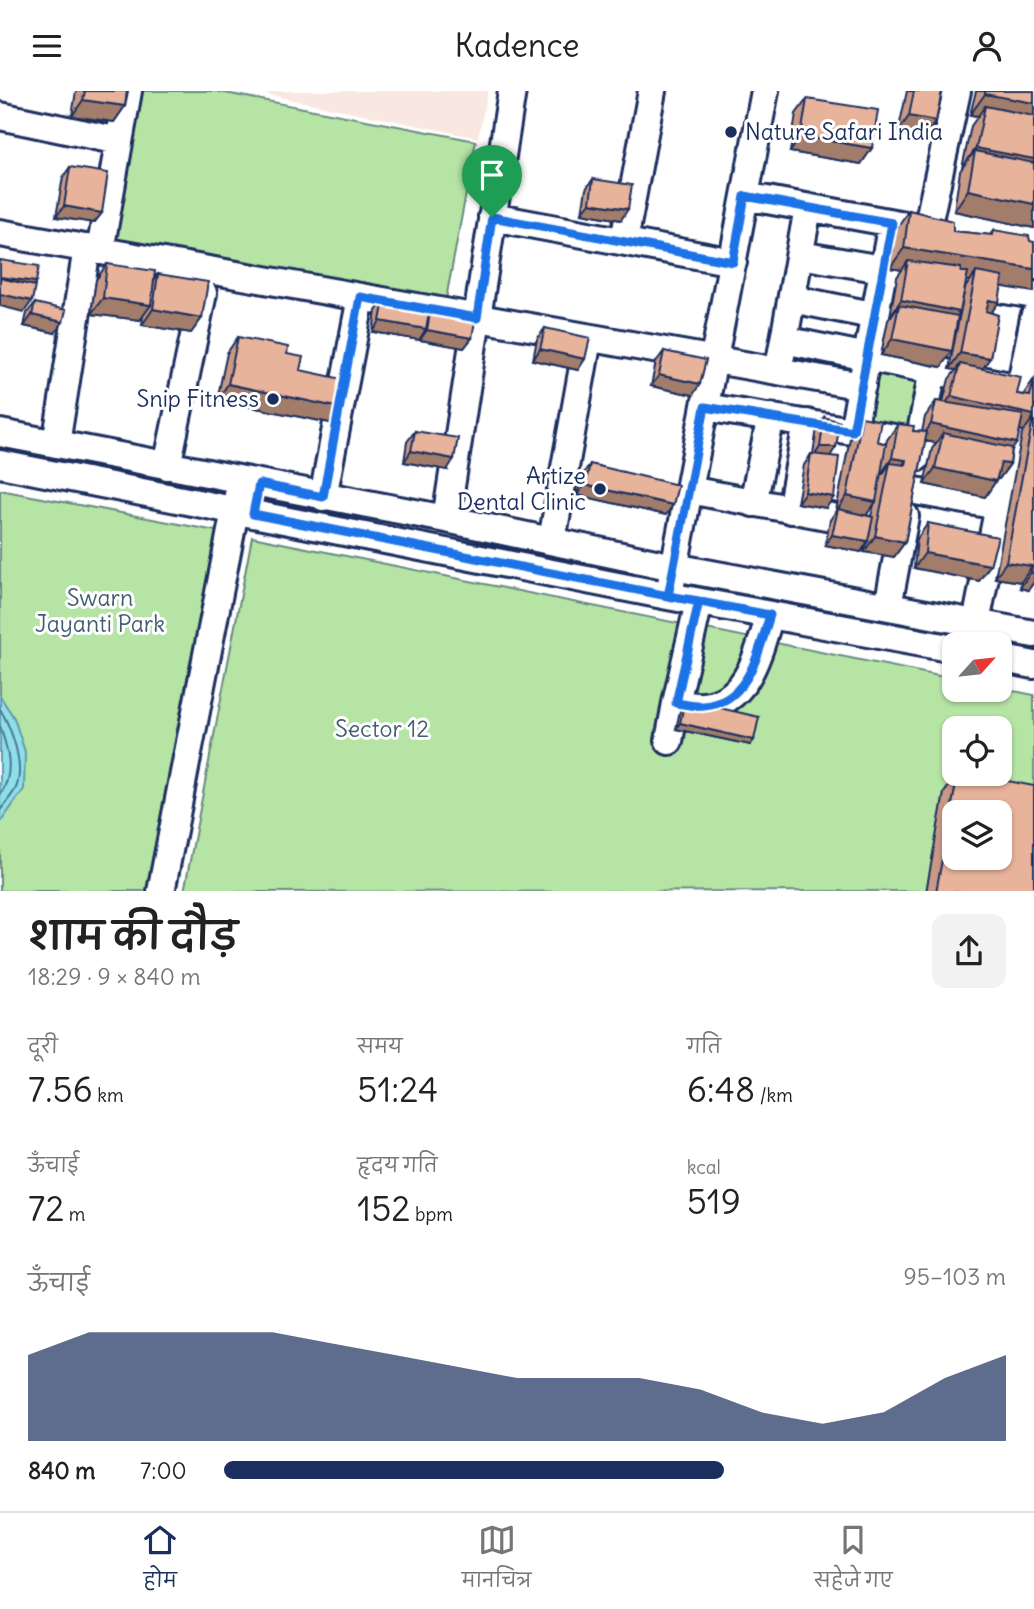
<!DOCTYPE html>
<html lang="hi">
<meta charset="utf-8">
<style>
body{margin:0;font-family:Delius,"Playpen Sans Deva",sans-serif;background:#f2f2f2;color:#222;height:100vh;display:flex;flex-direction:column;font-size:26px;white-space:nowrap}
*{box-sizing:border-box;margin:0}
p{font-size:23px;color:#767676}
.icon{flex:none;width:38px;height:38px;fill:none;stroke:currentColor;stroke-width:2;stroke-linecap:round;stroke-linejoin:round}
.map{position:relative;height:800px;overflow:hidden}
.side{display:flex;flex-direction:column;background:#fff;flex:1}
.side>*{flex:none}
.needle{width:46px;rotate:63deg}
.tools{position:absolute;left:942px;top:541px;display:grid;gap:14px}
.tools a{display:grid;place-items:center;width:70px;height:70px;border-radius:14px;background:#fff;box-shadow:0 2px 5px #0004;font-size:35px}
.pin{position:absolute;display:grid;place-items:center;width:60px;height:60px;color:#fff;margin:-72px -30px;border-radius:50% 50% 50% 0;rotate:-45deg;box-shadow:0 0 7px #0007}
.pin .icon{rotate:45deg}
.round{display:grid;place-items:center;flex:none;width:74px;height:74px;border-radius:14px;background:#f2f2f2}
.summary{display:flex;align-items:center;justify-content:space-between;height:119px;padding:0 28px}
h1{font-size:38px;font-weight:600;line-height:52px}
.figures{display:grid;grid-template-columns:repeat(3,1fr);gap:10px;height:119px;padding:7px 28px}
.figures div{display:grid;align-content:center}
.figures b{font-size:35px;font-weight:600}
.figures small{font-size:19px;font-weight:400}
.figures p{font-size:19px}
.chart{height:196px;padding:14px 28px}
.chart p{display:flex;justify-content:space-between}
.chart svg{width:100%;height:126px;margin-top:7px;fill:#1b2f5e;opacity:.7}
ul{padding:0 28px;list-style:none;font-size:23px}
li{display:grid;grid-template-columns:112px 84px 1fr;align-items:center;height:52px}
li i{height:18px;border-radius:9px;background:#1b2f5e}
header{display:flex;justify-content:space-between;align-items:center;height:91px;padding:0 28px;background:#fff;font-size:32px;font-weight:600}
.dock{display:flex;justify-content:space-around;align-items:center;height:98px;border-top:2px solid #e0e0e0;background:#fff;font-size:19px;color:#767676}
.dock a{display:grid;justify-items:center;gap:4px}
.dock .active{color:#1b2f5e}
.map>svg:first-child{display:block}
.built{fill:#f8e8e1}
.green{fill:#b5e4a4;stroke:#688a81;stroke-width:2;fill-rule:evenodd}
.water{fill:#8edfe7;stroke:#6099b0;stroke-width:2}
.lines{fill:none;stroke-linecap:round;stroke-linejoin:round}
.shore{stroke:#497595;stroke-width:2}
.minor-casing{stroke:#1b2f5e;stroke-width:32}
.minor{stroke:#fff;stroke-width:26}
.wall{fill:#c89a85;stroke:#1b2f5e;stroke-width:2;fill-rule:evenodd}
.shaded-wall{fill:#a27d6c;stroke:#1b2f5e;stroke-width:2}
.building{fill:#e8b39b;stroke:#1b2f5e;stroke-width:2;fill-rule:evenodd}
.route-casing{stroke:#fff;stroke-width:14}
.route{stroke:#1a73e8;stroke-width:9}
.poi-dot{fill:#1b2f5e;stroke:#fff;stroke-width:2.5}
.labels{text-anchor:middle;stroke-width:6;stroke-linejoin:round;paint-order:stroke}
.poi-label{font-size:23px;fill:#1b2f5e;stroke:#fff;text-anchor:end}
.park-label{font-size:23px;fill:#425c70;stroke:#fff}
</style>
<header><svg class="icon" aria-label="menu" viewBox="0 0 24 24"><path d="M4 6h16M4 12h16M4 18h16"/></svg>Kadence<svg class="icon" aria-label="person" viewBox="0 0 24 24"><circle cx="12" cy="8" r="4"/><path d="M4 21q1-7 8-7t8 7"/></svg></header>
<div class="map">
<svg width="1034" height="801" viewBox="0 0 1034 801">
<rect width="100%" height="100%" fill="#fff"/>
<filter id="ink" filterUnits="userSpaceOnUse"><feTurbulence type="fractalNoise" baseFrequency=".0143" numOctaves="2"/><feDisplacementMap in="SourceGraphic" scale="14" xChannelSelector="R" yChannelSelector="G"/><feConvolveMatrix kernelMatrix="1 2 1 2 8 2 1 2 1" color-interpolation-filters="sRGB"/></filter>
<g filter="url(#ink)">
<path class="built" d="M260,0H488L478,47L260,2Z"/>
<path class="green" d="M142,0H215L476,50L445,213L114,149Z
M870,271L926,281L914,348L858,339Z
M0,399L216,440L146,800H0Z
M252,446L954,588V598L999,597L1034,604V800L184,801ZM954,637H999V682H954ZM954,721H999V766H954Z"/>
<path class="water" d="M0,605L14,627L25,661L24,698L0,732Z"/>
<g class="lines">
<path class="shore" d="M0,618C12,638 25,675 16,697C12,705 5,712 0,720
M0,635C8,659 15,682 0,704"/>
<defs>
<path id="minor" d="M0,25L119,50
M745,105L932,139
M492,126L733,171
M927,138L957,0
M0,142L862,295
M624,150L652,0
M100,160L128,0
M800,164L1034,204
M792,208L892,228
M784,249L1034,300
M781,265L808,117
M1020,297L1034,227
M705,316L919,351L967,362
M853,340L892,132
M0,342L446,428L674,476L1034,543
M56,353L87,157
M916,367L933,279
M0,373L668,505L954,558
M167,375L203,202
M689,399L863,432L868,428L875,384
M910,399L998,415
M323,406L361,206
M753,412L771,326
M791,419L807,332
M446,428L512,0
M552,449L588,248
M671,493L765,0
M699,511L676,612C685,613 695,616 704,615C749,611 759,559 770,524
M888,515L905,425
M976,532L1012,348
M999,567L1034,574
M669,650L676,612
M161,801L238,404"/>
</defs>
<use href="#minor" class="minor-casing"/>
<use href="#minor" class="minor"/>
</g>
<path class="wall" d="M76,0H128L125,15L114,31L72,25Z
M907,0H942L936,30L924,46L898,41Z
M976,0H1034V137L954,120L960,80L962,77L971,35L978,25L970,24Z
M807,8L872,57L861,73L790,61L796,23Z
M70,76L102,122L94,132L56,126L63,86Z
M593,88L621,129L582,122L586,98Z
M909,119L953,140L990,144L994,139L1002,196L992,222L983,278L1017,303L1023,304L1034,288V491L1028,499L1020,497L1021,491L995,487L1022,343L1024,340L1020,339L1012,359L1010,373L999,388H997L985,406L924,393L932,358L936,352L925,350L905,451L894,466L864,461L866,454L861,461L825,454L830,429L836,420L851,342L862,326L877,350L886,353L887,349L898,333L913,340L922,341L925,326L936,310L943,311L949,288L956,279L949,278L965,197L970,190H966L960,221L957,225L941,276L881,264L888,229L891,225H890L897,186L902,179L890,177L895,139ZM874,414L871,425L866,424Z
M107,173L154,189L158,183L202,227L191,242L142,234L143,224L140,229L91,223L96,189Z
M384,209L429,219L431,216L472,247L464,257L420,249L421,246L419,249L373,241L376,220Z
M35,212L55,242L24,235L27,222Z
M545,237L578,279L533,269L537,248Z
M238,246L287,263L330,332L217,309L227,262Z
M664,260L693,304L651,295L656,271Z
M824,326L830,365L826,417L797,412L804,374L811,363H813L817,337Z
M415,340L447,379L404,371L407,351Z
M590,373L666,424L577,404L582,384Z
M928,432L990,474L979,490L914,477L917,448Z
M685,609L754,649L750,654L676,638L681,615Z
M958,682H966L1034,801H926L944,702Z"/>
<path class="shaded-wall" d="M985,3L1034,12V35L985,15L978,25L970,24Z
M83,9L125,15L114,31L72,25Z
M909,25L936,30L924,46L898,41Z
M801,45L872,57L861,73L790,61Z
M976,57L1034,68V91L975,60L962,77Z
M968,99L1034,113V137L954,120Z
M590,112L628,118L621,129L582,122Z
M64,115L102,122L94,132L56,126Z
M904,157L1034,178V201L974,191L976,181L970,190L906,180L908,170L902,179L890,177Z
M0,186L36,191L29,202L0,198Z
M0,203L32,210L24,221L0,215Z
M103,207L151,214L140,229L91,223Z
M901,209L960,221L949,236L899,214L891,225H890Z
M989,209L999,211L988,226L978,225Z
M153,218L202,227L191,242L142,234Z
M32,224L63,231L55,242L24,235Z
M380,230L426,238L419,249L373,241Z
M427,239L472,247L464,257L420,249Z
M892,248L952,260L941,276L881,264Z
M540,258L585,268L578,279L533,269Z
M960,262L990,267L979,283L960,273L956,279L949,278Z
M659,284L700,293L693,304L651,295Z
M228,293L341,317L330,332L217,309Z
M951,305L1034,324V342L1033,327L1024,340L940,320Z
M931,333L1017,352L1006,367L943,342L936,352L920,349Z
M820,356H836L829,367H813Z
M411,360L454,368L447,379L404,371Z
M892,367L906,369L895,384L890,372L883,383H881Z
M1001,372L1010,373L999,388L990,387Z
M935,377L996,390L985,406L924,393Z
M585,394L673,414L666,424L577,404Z
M805,401L834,406L826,417L797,412Z
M847,405L876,411L864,427L838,418Z
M832,444L868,450L861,461L825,454Z
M875,445L905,451L894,466L864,461Z
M925,462L990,474L979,490L914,477Z
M1006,471L1032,475L1021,491L995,487Z
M1031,481L1034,482V491L1028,499L1020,497Z
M680,632L754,649L750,654L676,638Z"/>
<path class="building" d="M85,0H127L125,15L83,9Z
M914,0H942L936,30L909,25Z
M985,0H1034V12L985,3Z
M807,8L878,19L872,57L801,45Z
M985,15L1034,25V68L976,57Z
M975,60L1034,72V113L968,99Z
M70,76L108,82L102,122L64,115Z
M593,88L632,94L628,118L590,112Z
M909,119L953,130V140L992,144L994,139L1029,145L1030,150L1034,151V178L904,157Z
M0,169L39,175L36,191L0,186Z
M908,170L961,177V181H968L960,221L901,209Z
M107,173L155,180L151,214L103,207Z
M976,181L1003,186L999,211L989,209L986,220L998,224L990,267L960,262Z
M158,183L208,191L202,227L153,218Z
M0,187L35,195L32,210L0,203Z
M384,209L430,217L426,238L380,230Z
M35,212L66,219L63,231L32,224Z
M899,214L958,225L952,260L892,248Z
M431,216L476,224L472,247L427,239Z
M545,237L590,247L585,268L540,258Z
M238,246L288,256L287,263L303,266L300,279L347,289L341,317L228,293Z
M664,260L706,269L700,293L659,284Z
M960,273L1021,286L1017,303L1030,305L1034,289V324L951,305Z
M936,310L1023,324L1017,352L931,333Z
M824,326L840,331L836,356H820Z
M862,326L881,330L877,350L886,353L876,411L847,405Z
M1033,327L1034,328V482L1031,481L1032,475L1006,471Z
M898,333L914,335L913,340L927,341L905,451L875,445L890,372L905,374L906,369L892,367Z
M415,340L458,347L454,368L411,360Z
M943,342L1012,357L1010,373L1001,372L996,390L935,377Z
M811,363L839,366L834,406L805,401Z
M590,373L678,394L673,414L585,394Z
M838,418L873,426L868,450L832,444Z
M928,432L998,446L990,474L925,462Z
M685,609L759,626L754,649L680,632Z
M958,682H966L1034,695V801H936ZM954,721H999V766H954Z"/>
</g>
<g class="lines" filter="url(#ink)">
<defs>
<path id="route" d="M492,126L477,227L360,206L323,406L259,393L253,423L668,505L699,510L676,612C685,613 695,616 704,615C749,612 759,559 770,524L668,505L705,316L853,340L892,132L745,105L733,171L492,126"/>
</defs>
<use href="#route" class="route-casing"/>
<use href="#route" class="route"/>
</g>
<g class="poi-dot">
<circle cx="731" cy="41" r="7"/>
<circle cx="273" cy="308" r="7"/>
<circle cx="600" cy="398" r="7"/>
</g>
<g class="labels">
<g class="poi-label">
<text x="745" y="49" text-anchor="start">Nature Safari India</text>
<text x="259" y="316">Snip Fitness</text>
<text x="586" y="393">Artize<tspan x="586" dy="26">Dental Clinic</tspan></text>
</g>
<g class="park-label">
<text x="100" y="515">Swarn<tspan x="100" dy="26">Jayanti Park</tspan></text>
<text x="382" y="646">Sector 12</text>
</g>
</g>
</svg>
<div class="tools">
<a><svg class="needle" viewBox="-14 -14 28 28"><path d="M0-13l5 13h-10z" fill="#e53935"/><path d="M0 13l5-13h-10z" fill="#767676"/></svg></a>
<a><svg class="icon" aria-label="locate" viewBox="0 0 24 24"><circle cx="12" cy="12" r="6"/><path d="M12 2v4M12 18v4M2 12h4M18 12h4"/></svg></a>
<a><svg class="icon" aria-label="layers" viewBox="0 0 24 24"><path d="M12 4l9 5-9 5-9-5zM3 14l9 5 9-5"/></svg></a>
</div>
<div class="pin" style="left:492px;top:126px;background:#1e9e55"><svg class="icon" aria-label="arrive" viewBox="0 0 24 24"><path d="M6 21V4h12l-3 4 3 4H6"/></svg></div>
</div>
<section class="side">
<div class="summary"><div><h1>शाम की दौड़</h1><p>18:29 · 9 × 840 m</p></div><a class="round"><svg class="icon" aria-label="share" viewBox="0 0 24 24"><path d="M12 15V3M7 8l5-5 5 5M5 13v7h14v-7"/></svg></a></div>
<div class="figures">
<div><p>दूरी</p><b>7.56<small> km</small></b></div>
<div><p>समय</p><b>51:24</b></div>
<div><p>गति</p><b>6:48<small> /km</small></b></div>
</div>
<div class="figures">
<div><p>ऊँचाई</p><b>72<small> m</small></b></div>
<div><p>हृदय गति</p><b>152<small> bpm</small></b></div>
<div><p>kcal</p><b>519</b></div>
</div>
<div class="chart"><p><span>ऊँचाई</span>95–103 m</p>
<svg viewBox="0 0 160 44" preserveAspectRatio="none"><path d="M0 44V14L10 6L20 6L30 6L40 6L50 10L60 14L70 18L80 22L90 22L100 22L110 26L120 34L130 38L140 34L150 22L160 14V44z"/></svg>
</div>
<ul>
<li><b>840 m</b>7:00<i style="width:64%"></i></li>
</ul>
</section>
<nav class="dock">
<a class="active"><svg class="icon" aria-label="home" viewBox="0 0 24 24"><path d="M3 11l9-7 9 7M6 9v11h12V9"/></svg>होम</a>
<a><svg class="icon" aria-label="map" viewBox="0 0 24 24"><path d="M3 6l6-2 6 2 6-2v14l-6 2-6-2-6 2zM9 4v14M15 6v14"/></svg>मानचित्र</a>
<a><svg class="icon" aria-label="saved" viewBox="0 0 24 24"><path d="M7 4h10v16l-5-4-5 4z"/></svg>सहेजे गए</a>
</nav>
